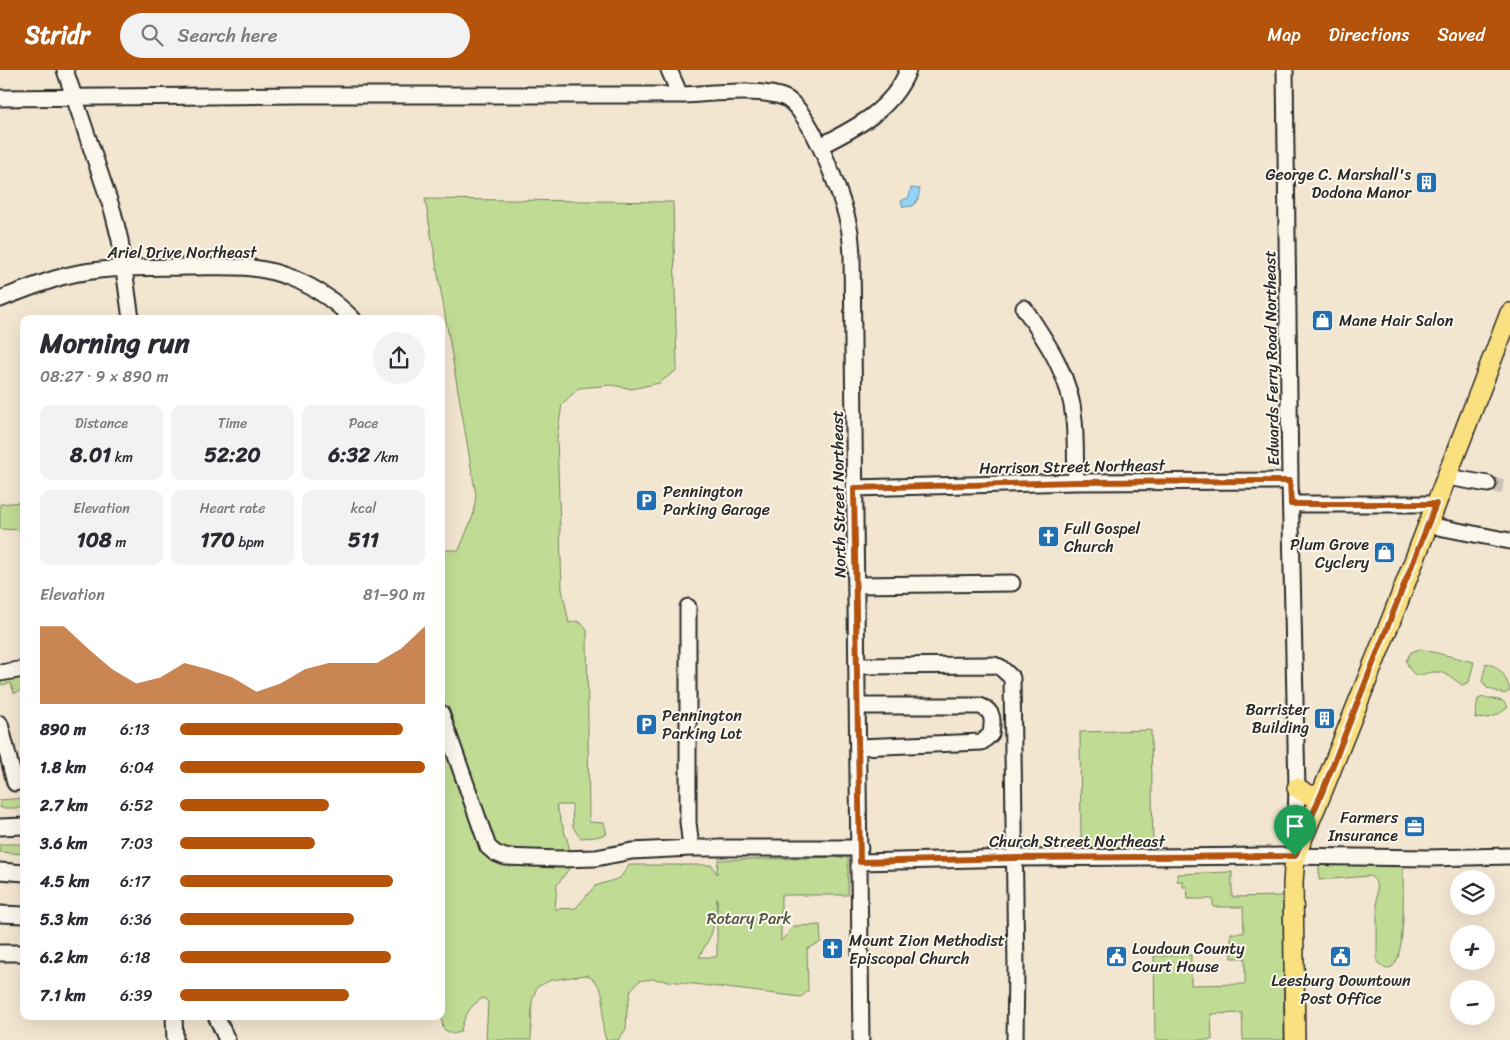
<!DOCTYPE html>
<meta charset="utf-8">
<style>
body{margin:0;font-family:Sriracha,sans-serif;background:#f2f2f3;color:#2b2b33;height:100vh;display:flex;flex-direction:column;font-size:19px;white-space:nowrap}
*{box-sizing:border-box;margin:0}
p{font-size:16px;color:#7c7c81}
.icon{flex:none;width:28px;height:28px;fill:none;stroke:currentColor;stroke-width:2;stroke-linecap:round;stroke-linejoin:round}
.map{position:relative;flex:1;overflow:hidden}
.panel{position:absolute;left:20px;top:245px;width:425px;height:705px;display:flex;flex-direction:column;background:#fff;border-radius:10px;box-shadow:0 5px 20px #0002}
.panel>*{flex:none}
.controls{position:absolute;left:1450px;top:800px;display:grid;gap:10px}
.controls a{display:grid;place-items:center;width:45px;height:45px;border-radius:50%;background:#fff;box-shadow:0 5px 20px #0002;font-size:25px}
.pin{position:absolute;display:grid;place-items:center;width:42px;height:42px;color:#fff;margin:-51px -21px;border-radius:50% 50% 50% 0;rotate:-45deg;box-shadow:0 0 5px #0007}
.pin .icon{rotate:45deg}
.round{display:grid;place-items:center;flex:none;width:52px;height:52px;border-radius:26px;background:#f2f2f3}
.summary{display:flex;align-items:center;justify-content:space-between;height:85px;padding:0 20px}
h1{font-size:28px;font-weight:800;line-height:38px}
.figures{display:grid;grid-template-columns:repeat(3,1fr);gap:8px;height:85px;padding:5px 20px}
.figures div{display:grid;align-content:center;border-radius:10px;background:#f2f2f3;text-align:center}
.figures b{font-size:21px;font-weight:800}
.figures small{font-size:14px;font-weight:400}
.figures p{font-size:14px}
.chart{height:140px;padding:10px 20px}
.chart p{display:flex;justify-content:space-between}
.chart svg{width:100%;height:90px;margin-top:5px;fill:#b45309;opacity:.7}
ul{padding:0 20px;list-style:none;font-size:16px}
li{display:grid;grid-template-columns:80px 60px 1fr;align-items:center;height:38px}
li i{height:12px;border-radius:6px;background:#b45309}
header{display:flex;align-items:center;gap:30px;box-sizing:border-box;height:70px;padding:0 25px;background:#b45309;color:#fff}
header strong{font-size:24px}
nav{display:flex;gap:28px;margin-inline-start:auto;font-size:18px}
.search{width:350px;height:45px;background:#f2f2f3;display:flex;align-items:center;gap:12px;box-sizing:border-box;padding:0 18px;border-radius:28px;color:#7c7c81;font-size:19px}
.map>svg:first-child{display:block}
.green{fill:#c0dc94;stroke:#768460;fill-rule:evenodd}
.water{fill:#93d3f5;stroke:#6990a4}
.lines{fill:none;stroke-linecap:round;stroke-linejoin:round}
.minor-tunnel{stroke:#cbc1b0;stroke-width:15;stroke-dasharray:15 8;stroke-linecap:butt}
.minor-casing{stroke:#2b2b2b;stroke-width:19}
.major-casing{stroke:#2b2b2b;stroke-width:22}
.minor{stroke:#fbf7ec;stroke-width:15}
.major{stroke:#fbe080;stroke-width:19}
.route-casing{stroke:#fff;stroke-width:10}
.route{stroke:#b45309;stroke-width:6}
.labels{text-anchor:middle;stroke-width:4;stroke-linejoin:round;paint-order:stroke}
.poi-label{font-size:16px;fill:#2b2b2b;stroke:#fbf7ec;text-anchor:start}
.street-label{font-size:16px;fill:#2b2b2b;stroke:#fbf7ec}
.park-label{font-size:16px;fill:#505745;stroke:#fbf7ec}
</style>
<header>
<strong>Stridr</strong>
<div class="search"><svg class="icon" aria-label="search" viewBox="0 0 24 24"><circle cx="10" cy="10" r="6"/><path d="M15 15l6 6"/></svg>Search here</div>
<nav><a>Map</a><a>Directions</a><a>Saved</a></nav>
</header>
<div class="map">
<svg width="1510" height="970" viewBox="0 0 1510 970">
<rect width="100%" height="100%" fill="#f3e6d1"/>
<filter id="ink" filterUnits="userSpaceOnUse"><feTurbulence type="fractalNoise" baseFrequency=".02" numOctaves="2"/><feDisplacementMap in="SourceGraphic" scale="10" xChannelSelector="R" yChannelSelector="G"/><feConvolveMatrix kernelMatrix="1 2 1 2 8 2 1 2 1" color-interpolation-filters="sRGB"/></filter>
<g filter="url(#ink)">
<path class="green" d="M425,129L673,132L677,300L659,313L632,319L612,315L579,318L562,334L557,368L562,519L569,553L577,551L581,553L587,560L589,752L604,753L607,764L596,767L580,768L573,757L572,735H556L574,792L557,815L555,839L576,838L595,816L620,808L629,795H712L717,804L718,790L848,787V825H781V871L794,856L820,855L821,872L807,879L808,921L801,927L652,909L639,911L631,920L627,939L626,959L618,970H606C596,944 615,923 587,905L551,910L537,917L532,931L531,970H486L488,932L483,928C468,937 465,946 460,962L453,964L443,959L441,944V480H459L473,446L476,425ZM717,828V887H699L711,865L716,846Z
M24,432V460L0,459V434Z
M1420,579L1474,592L1469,612L1462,615C1455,610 1447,603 1438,602C1420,601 1416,615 1406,591L1411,582Z
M1486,593C1501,597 1506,606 1510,621L1504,624L1487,618L1482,611Z
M16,608L24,609V620L14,623L11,613L2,615L0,613V610Z
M1483,627L1503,631L1508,637C1498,646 1488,650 1475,648L1478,629Z
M1151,660L1153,777L1081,778L1080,662Z
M24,728V738H0V730Z
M0,774H24V784L0,782Z
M1399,792L1403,796C1403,814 1406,886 1393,896C1391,898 1388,898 1386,899L1377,892V818L1375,810L1370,806L1319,810V797L1324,794Z
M1232,802V827L1283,826L1284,970H1243L1242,943L1211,944L1212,970H1155L1154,886L1191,885V915L1245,914V888H1232V881H1238V872H1231V863H1244L1243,837H1213V829H1188L1187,817H1183V811H1177V804Z"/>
<path class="water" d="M911,118L920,119L918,129L913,136L903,137L901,131L909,127Z"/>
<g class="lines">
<path class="minor-tunnel" d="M1488,414L1510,418"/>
<defs>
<path id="minor" d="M65,0L113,142L120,170L131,249
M669,0L680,25
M1285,0L1290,411L1297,718L1295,779
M0,28L304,25H680C707,24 759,18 783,27C810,36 844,130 849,157C851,166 851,175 852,184L861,970
M820,76C856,58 893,39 908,0
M0,229C21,221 43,212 65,206C106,196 147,198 189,197C220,197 253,194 283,205C311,214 333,229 353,249
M1024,238C1047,272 1071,307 1074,350C1076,370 1075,391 1076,412
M1447,407L1488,414
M854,418L1076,412L1290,411
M1291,434H1436
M1428,455L1510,471
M857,515L1012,513
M688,537V752L691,778
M857,596L994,595L1000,597L1012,608L1016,899L1015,970
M0,603L24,599
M858,636H980C994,641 993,650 991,664L982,672L859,677
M441,643L488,777L495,783L505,787L560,789L596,788L632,781L691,778H860
M0,654L15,713
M0,757L24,756
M860,792L1015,788L1285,786L1428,788L1510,786
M0,801L24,803
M0,844L24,845
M0,883H24
M174,946L175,970
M216,946L227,970"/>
<path id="major" d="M1297,718L1309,725H1321
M1295,970L1293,813L1295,786L1323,720L1397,535L1510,243"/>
</defs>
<use href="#minor" class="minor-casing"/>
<use href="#major" class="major-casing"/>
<use href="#minor" class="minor"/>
<use href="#major" class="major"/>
</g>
</g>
<g class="lines" filter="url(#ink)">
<defs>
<path id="route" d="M1290,411L1291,434H1436L1323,720L1295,786L1015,788L860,792L854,418L1076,412Z"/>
</defs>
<use href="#route" class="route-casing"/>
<use href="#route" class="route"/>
</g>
<defs>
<symbol id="building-square" viewBox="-11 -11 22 22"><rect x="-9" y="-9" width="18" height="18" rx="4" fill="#1f6fb2" stroke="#fbf7ec"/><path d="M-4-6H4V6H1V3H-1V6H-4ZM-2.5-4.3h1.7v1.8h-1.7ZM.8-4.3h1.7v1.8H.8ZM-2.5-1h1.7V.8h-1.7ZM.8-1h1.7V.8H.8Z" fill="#fff"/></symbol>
<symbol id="shop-square" viewBox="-11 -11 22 22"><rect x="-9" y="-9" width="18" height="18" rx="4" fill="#1f6fb2" stroke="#fbf7ec"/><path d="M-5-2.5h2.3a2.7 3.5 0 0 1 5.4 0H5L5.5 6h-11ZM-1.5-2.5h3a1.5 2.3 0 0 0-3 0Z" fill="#fff"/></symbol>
<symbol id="parking-square" viewBox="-11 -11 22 22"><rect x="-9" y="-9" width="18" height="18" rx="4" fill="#1f6fb2" stroke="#fbf7ec"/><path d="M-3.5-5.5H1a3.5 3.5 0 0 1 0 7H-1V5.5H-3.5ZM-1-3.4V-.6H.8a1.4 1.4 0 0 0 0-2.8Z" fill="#fff"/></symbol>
<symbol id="church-square" viewBox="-11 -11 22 22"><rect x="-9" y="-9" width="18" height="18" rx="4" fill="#1f6fb2" stroke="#fbf7ec"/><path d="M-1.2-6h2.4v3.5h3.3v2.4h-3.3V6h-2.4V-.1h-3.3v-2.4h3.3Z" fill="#fff"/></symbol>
<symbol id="office-square" viewBox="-11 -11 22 22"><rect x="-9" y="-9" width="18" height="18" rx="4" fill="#1f6fb2" stroke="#fbf7ec"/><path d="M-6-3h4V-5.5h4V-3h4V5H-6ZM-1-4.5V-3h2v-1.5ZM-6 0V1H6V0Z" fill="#fff"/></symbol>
<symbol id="civic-square" viewBox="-11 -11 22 22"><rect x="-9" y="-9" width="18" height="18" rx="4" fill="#1f6fb2" stroke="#fbf7ec"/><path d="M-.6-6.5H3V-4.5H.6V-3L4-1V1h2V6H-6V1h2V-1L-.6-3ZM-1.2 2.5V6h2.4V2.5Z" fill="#fff"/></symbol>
</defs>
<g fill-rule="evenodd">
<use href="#building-square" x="1414" y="100" width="25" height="25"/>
<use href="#shop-square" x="1310" y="238" width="25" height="25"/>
<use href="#parking-square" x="634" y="418" width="25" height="25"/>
<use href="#church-square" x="1036" y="454" width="25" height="25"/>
<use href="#shop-square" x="1372" y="470" width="25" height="25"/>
<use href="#building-square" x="1312" y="636" width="25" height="25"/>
<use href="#parking-square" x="634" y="642" width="25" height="25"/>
<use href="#office-square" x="1402" y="744" width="25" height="25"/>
<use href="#church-square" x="820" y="866" width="25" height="25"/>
<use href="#civic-square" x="1328" y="874" width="25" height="25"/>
<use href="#civic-square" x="1104" y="874" width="25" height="25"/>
</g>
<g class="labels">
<g class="poi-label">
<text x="1411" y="110" text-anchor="end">George C. Marshall's<tspan x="1411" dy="18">Dodona Manor</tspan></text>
<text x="1339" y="256">Mane Hair Salon</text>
<text x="663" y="427">Pennington<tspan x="663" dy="18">Parking Garage</tspan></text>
<text x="1064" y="464">Full Gospel<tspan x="1064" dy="18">Church</tspan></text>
<text x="1369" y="480" text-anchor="end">Plum Grove<tspan x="1369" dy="18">Cyclery</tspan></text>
<text x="1309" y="645" text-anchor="end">Barrister<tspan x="1309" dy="18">Building</tspan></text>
<text x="662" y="651">Pennington<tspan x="662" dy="18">Parking Lot</tspan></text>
<text x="1398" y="753" text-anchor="end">Farmers<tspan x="1398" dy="18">Insurance</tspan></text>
<text x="849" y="876">Mount Zion Methodist<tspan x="849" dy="18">Episcopal Church</tspan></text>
<text x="1132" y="884">Loudoun County<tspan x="1132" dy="18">Court House</tspan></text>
<text x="1341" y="916" text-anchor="middle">Leesburg Downtown<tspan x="1341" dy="18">Post Office</tspan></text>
</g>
<g class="street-label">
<text x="182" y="188">Ariel Drive Northeast</text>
<text transform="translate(1271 288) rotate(-91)" y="6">Edwards Ferry Road Northeast</text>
<text transform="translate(1072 396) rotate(-1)" y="6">Harrison Street Northeast</text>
<text transform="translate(838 424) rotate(-91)" y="6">North Street Northeast</text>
<text x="1077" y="777">Church Street Northeast</text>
</g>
<g class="park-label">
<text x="749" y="854">Rotary Park</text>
</g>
</g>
</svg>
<div class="controls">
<a><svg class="icon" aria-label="layers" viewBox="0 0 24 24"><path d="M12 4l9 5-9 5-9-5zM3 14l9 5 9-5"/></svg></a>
<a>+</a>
<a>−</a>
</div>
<div class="pin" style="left:1295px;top:786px;background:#1e9e55"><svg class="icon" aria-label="arrive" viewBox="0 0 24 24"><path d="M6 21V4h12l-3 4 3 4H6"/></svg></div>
<section class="panel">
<div class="summary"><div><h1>Morning run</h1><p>08:27 · 9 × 890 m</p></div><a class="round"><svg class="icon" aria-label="share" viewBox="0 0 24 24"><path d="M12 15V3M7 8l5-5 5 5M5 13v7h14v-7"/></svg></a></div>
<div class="figures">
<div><p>Distance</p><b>8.01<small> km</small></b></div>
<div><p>Time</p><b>52:20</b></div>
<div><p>Pace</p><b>6:32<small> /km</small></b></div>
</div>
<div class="figures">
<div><p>Elevation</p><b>108<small> m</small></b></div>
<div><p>Heart rate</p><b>170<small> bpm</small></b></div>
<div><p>kcal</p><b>511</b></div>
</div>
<div class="chart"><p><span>Elevation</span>81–90 m</p>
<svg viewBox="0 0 160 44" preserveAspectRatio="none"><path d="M0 44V6L10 6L20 17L30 27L40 34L50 31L60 24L70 27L80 31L90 38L100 34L110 27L120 24L130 24L140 24L150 17L160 6V44z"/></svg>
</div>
<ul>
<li><b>890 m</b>6:13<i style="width:91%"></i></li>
<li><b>1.8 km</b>6:04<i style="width:100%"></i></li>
<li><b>2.7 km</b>6:52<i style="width:61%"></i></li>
<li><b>3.6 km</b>7:03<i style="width:55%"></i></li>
<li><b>4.5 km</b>6:17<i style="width:87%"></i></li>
<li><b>5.3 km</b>6:36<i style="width:71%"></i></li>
<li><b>6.2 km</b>6:18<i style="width:86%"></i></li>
<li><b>7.1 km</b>6:39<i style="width:69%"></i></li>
</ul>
</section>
</div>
